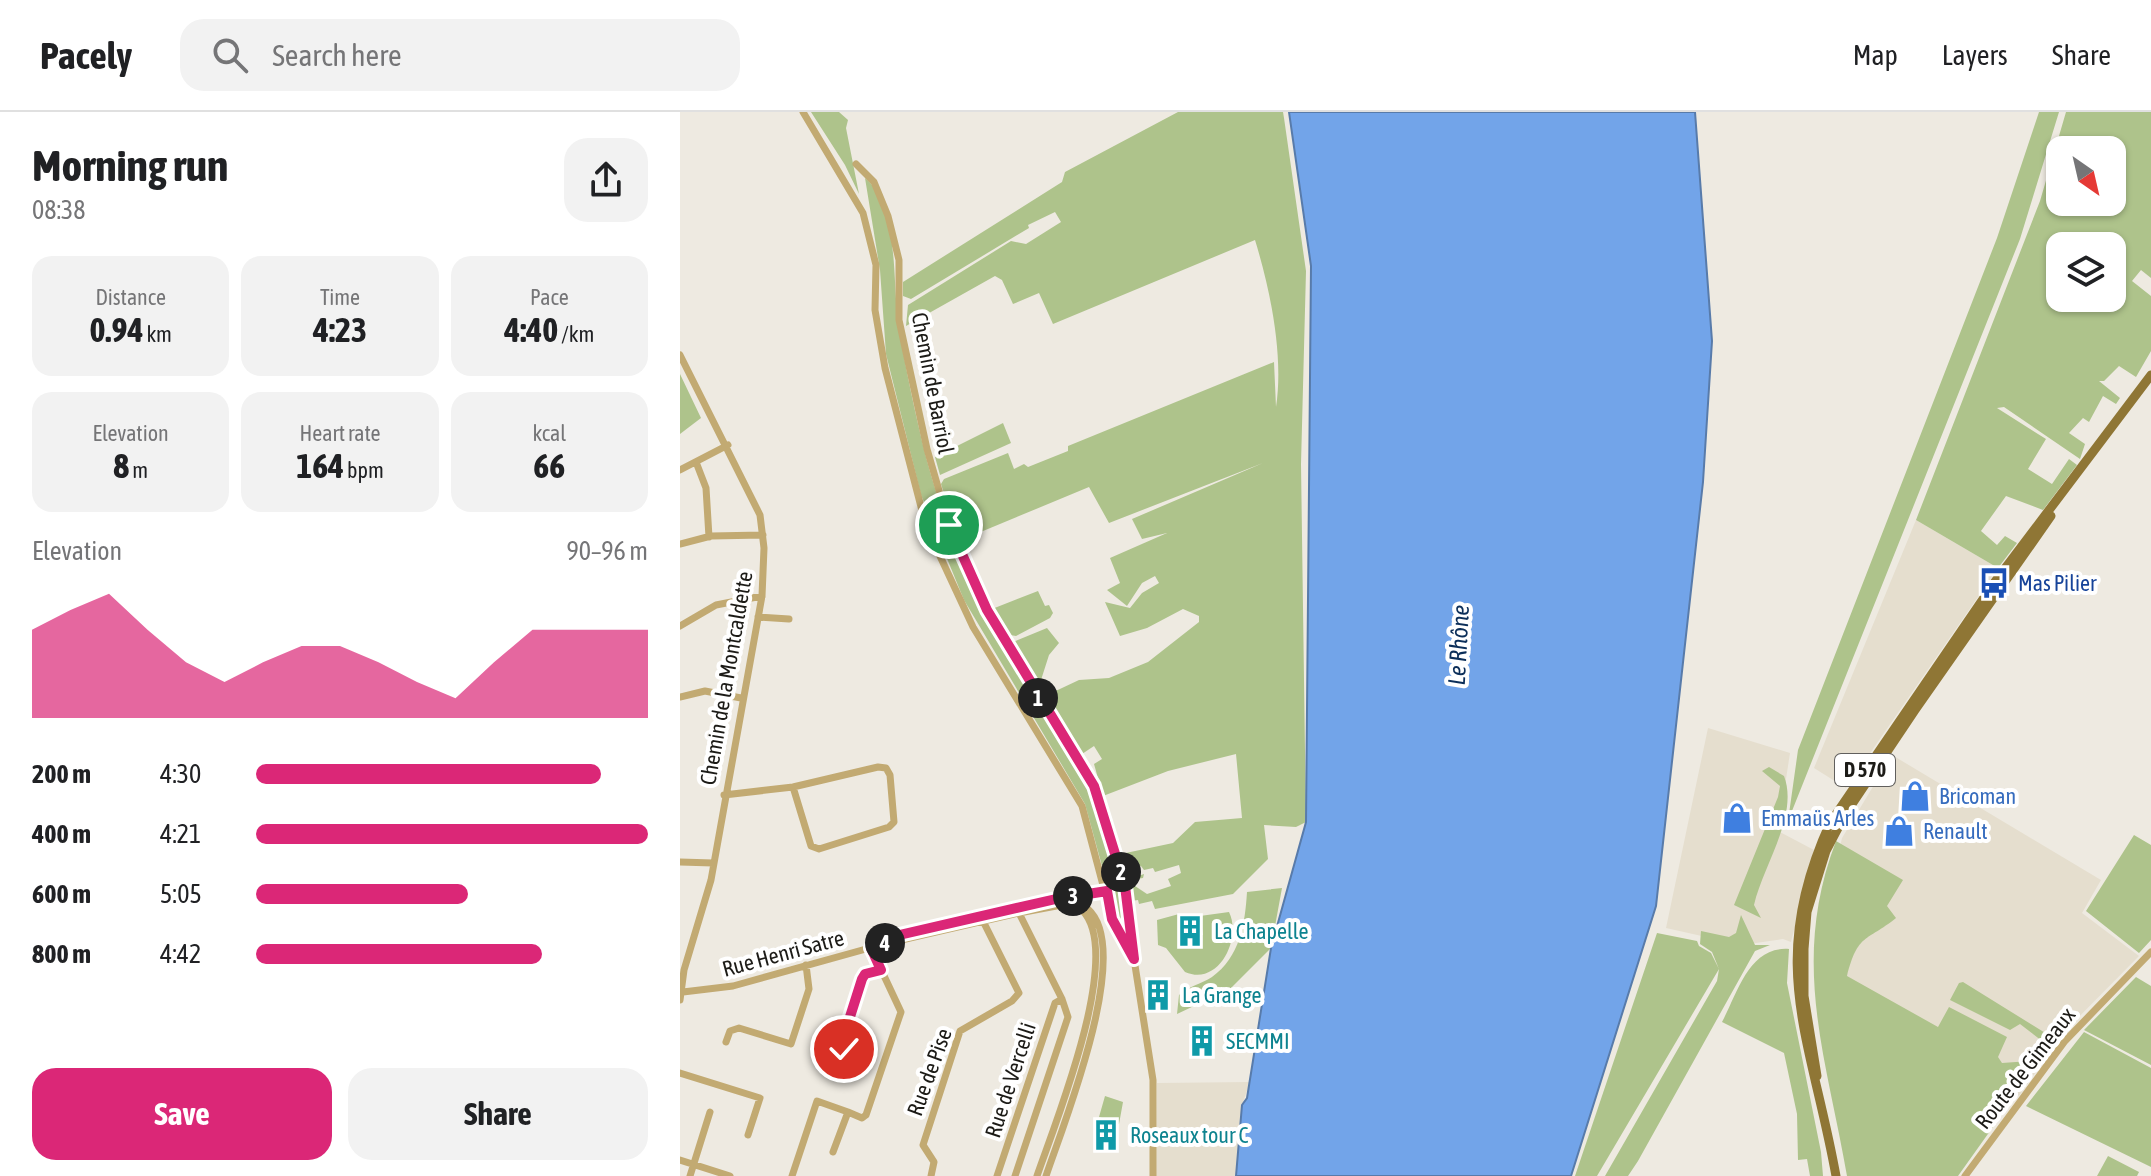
<!DOCTYPE html>
<meta charset="utf-8">
<style>
body{margin:0;font-family:"Asap Condensed",sans-serif;background:#f2f2f2;color:#202124;height:100vh;display:flex;flex-direction:column;font-size:30px;white-space:nowrap}
*{box-sizing:border-box;margin:0}
p{font-size:26px;color:#757577}
.icon{flex:none;width:44px;height:44px;fill:none;stroke:currentColor;stroke-width:2;stroke-linecap:round;stroke-linejoin:round}
.map{position:relative;flex:1;overflow:hidden}
.drawer{display:flex;flex-direction:column;background:#fff;width:680px}
.drawer>*{flex:none}
.needle{width:52px;rotate:146deg}
.tools{position:absolute;left:1366px;top:24px;display:grid;gap:16px}
.tools a{display:grid;place-items:center;width:80px;height:80px;border-radius:16px;background:#fff;box-shadow:0 2px 6px #0004;font-size:40px}
.pin{position:absolute;display:grid;place-items:center;width:68px;height:68px;color:#fff;margin:-34px;border:4px solid #fff;border-radius:50%;box-shadow:0 2px 8px #0007}
.km{position:absolute;width:40px;height:40px;margin:-20px;border-radius:50%;background:#222;color:#fff;font-size:22px;line-height:40px;text-align:center}
.round{display:grid;place-items:center;flex:none;width:84px;height:84px;border-radius:24px;background:#f2f2f2}
.summary{display:flex;align-items:center;justify-content:space-between;height:136px;padding:0 32px}
h1{font-size:44px;font-weight:700;line-height:60px}
.stats{display:grid;grid-template-columns:repeat(3,1fr);gap:12px;height:136px;padding:8px 32px}
.stats div{display:grid;align-content:center;border-radius:20px;background:#f2f2f2;text-align:center}
.stats b{font-size:34px;font-weight:700}
.stats small{font-size:22px;font-weight:400}
.stats p{font-size:22px}
.chart{height:224px;padding:16px 32px}
.chart p{display:flex;justify-content:space-between}
.chart svg{width:100%;height:144px;margin-top:8px;fill:#db2777;opacity:.7}
.button{display:flex;gap:16px;margin-top:auto;padding:16px 32px}
.button a{flex:1;height:92px;border-radius:24px;background:#db2777;color:#fff;font-size:32px;font-weight:700;line-height:92px;text-align:center}
.button a+a{background:#f2f2f2;color:#202124}
ul{padding:0 32px;list-style:none;font-size:26px}
li{display:grid;grid-template-columns:128px 96px 1fr;align-items:center;height:60px}
li i{height:20px;border-radius:10px;background:#db2777}
header{display:flex;align-items:center;gap:48px;box-sizing:border-box;height:112px;padding:0 40px;background:#fff;border-bottom:2px solid #e0e0e0}
header strong{font-size:38px}
nav{display:flex;gap:44px;margin-inline-start:auto;font-size:28px}
.search{width:560px;height:72px;background:#f2f2f2;display:flex;align-items:center;gap:20px;box-sizing:border-box;padding:0 28px;border-radius:24px;color:#757577;font-size:30px}
main{display:flex;flex:1;min-height:0}
.map>svg:first-child{display:block}
.built{fill:#e5dece}
.green{fill:#aec38b;fill-rule:evenodd}
.water{fill:#72a4e9;stroke:#587baa;stroke-width:2}
.lines{fill:none;stroke-linecap:round;stroke-linejoin:round}
.minor{stroke:#c2aa72;stroke-width:7}
.major{stroke:#8f7635;stroke-width:9}
.route-casing{stroke:#fff;stroke-width:16}
.route{stroke:#db2777;stroke-width:10}
.labels{text-anchor:middle;stroke-width:8;stroke-linejoin:round;paint-order:stroke}
.shield{fill:#fff;stroke:#605f5d;stroke-width:2}
.shield-label{font-size:20px;font-weight:bold;fill:#1c1b17}
.street-label{font-size:22px;fill:#1c1b17;stroke:#fff}
.transit-label{font-size:22px;fill:#164399;stroke:#fff;text-anchor:start}
.shop-label{font-size:22px;fill:#366cbe;stroke:#fff;text-anchor:start}
.culture-label{font-size:22px;fill:#0d838f;stroke:#fff;text-anchor:start}
.water-label{font-size:24px;font-style:italic;fill:#0b2e59;stroke:#fff}
</style>
<header>
<strong>Pacely</strong>
<div class="search"><svg class="icon" aria-label="search" viewBox="0 0 24 24"><circle cx="10" cy="10" r="6"/><path d="M15 15l6 6"/></svg>Search here</div>
<nav><a>Map</a><a>Layers</a><a>Share</a></nav>
</header>
<main>
<section class="drawer">
<div class="summary"><div><h1>Morning run</h1><p>08:38</p></div><a class="round"><svg class="icon" aria-label="share" viewBox="0 0 24 24"><path d="M12 15V3M7 8l5-5 5 5M5 13v7h14v-7"/></svg></a></div>
<div class="stats">
<div><p>Distance</p><b>0.94<small> km</small></b></div>
<div><p>Time</p><b>4:23</b></div>
<div><p>Pace</p><b>4:40<small> /km</small></b></div>
</div>
<div class="stats">
<div><p>Elevation</p><b>8<small> m</small></b></div>
<div><p>Heart rate</p><b>164<small> bpm</small></b></div>
<div><p>kcal</p><b>66</b></div>
</div>
<div class="chart"><p><span>Elevation</span>90–96 m</p>
<svg viewBox="0 0 160 44" preserveAspectRatio="none"><path d="M0 44V17L10 11L20 6L30 17L40 27L50 33L60 27L70 22L80 22L90 27L100 33L110 38L120 27L130 17L140 17L150 17L160 17V44z"/></svg>
</div>
<ul>
<li><b>200 m</b>4:30<i style="width:88%"></i></li>
<li><b>400 m</b>4:21<i style="width:100%"></i></li>
<li><b>600 m</b>5:05<i style="width:54%"></i></li>
<li><b>800 m</b>4:42<i style="width:73%"></i></li>
</ul>
<div class="button"><a>Save</a><a>Share</a></div>
</section>
<div class="map">
<svg width="1471" height="1064" viewBox="0 0 1471 1064">
<rect width="100%" height="100%" fill="#eeeae1"/>
<path class="built" d="M1236,408L1318,456L1166,676L1134,656Z
M1028,616L1110,641L1098,719L1134,738L1111,830L1103,827L1062,833L986,816Z
M1212,643L1421,768L1402,801L1459,844L1383,921L1339,984L1254,934L1135,845L1162,726Z
M570,970L562,993L556,1064H476L477,971Z"/>
<path class="green" d="M131,0H159L168,8L166,16L179,82L165,53Z
M498,0H603L604,6L626,159L621,352L626,710L616,715L584,713L588,747L553,782L475,797L472,789L459,792L458,788L451,789L449,775L455,774L467,782L491,774L488,767L501,761L499,753L475,760L473,756L464,758L461,754L455,757L458,764L464,762L463,766L450,768L441,742L493,731L515,710L562,706L556,642L488,659L423,684L414,652L422,647L414,634L402,642L365,584L399,568L429,566L468,550L519,510V504L503,497L467,516L440,524L425,490L450,496L462,481L479,471L475,464L462,471L447,494L427,478L440,471L430,446L487,421L462,427L452,407L583,351L429,411L409,375L279,429L261,372L264,367L328,341L334,357L344,352L348,355L388,339V334L594,250L596,295C604,243 590,177 575,128L373,212L359,181L333,192L322,168L315,164L226,214L228,193L331,129L346,132L381,110L375,100L348,113L349,116L231,187L223,184V170L382,70L385,60Z
M1359,0H1379L1340,127L1108,709L1118,638L1317,126Z
M1386,0H1471V166L1461,158L1452,169L1471,184V239L1456,265L1439,254L1424,269H1419L1440,286L1436,292L1423,284L1409,310L1403,306L1389,321L1405,332L1400,347L1324,295L1317,296L1366,327L1348,357L1372,372L1389,347L1397,353L1363,398L1326,384L1301,419L1317,433L1325,424L1337,431L1318,456L1236,408L1360,89ZM1380,38H1432V90H1380ZM1380,134H1432V186H1380Z
M185,66C217,91 213,161 217,198C222,241 232,286 242,329C262,414 299,492 343,568C364,603 395,637 411,675C431,721 442,772 449,822L445,823L436,805L405,692L284,488L241,383L206,242L200,158Z
M0,262L21,306L0,322Z
M323,311L331,331L260,363L255,345Z
M358,479L365,494L369,493L373,501L370,506L336,524L324,522L312,497Z
M367,516L379,531L369,543L361,568L355,569L333,530Z
M1089,655L1104,664C1119,703 1083,754 1074,793L1081,806L1054,793L1098,685L1100,674L1082,659Z
M1454,723L1471,733V828L1459,841L1406,799Z
M1156,729L1223,768L1207,794L1216,806C1186,830 1178,821 1167,864L1258,915L1269,895L1327,925L1318,945L1322,951L1350,949L1357,953L1278,1064H1167C1146,943 1110,850 1156,729Z
M602,776L591,836L550,877L497,902L499,883C509,874 521,872 532,865C560,845 565,812 567,780Z
M549,800C562,826 539,875 505,860L486,836L478,833L477,808L499,802L502,826L523,823L520,804Z
M1061,803L1075,833H1090L1075,839L958,1049L948,1064H925L1037,869L1039,857L917,1064H895L977,821L1017,829L1019,834L1031,841L1039,857L1032,840L1020,832L1021,819L1049,825L1056,821Z
M1109,837L1107,871L1141,1040L1143,1064H1130L1127,1047L1118,1048L1117,1002L1104,941L1042,910C1058,880 1069,834 1109,837Z
M1456,865L1471,874V953L1404,918Z
M1283,870L1375,927L1371,936L1340,912L1330,918L1270,888L1279,871Z
M1404,920L1471,956V1055L1346,994Z
M425,984L443,990L439,1012L419,1005Z
M1428,1044L1459,1060L1457,1064H1417Z"/>
<path class="water" d="M609,0H1015L1032,229L1023,370L976,794L891,1064H556L562,993L567,986L591,836L626,710L631,154Z"/>
<g class="lines">
<path class="minor" d="M123,0L183,101L196,153L195,198L205,256L246,414L293,515L402,694L432,807L454,847L473,968V1064
M176,52L194,70L208,104L219,148V208L247,337L269,413L307,499L414,674L445,774L454,845
M0,243L80,403L84,436L82,484L31,768L4,858L0,888
M16,350L26,376L29,425
M0,358L48,333
M0,432L31,424L83,423
M78,505L109,507
M0,514L36,493L82,484
M0,585L25,579L61,586
M44,683L113,675L198,655L206,656L210,663L214,710L209,715L139,737L131,734L113,675
M0,750L33,751
M395,786L427,779
M339,801L382,887
M205,831C233,810 357,790 396,783
M3,880L53,874L204,832L339,801L387,792L408,797C454,838 383,1013 366,1064
M46,930L50,919L59,916L111,932L129,877L126,853
M164,937L162,930L182,867L185,862L201,858
M0,961L80,986L68,1023
M153,1040L168,1000L182,1006L186,1003L221,900L191,836
M0,1048L50,1064
M10,1064L30,1000
M112,1064L137,989L168,1000
M251,1064L254,1050L243,1033L280,919L332,889L339,881L303,809
M317,1064L375,891L382,887L388,905L335,1064
M357,1064C375,1011 445,841 402,798
M1285,1064L1385,929L1471,840"/>
<path class="major" d="M1137,964L1124,884V837L1127,800L1146,739L1166,701L1235,598L1371,404
M1156,1064C1131,925 1086,851 1150,711L1314,471L1471,263"/>
</g>
<g class="lines">
<defs>
<path id="route" d="M164,937L162,930L182,867L185,862L201,858L191,836L215,824L376,787L427,779L432,807L454,847L445,774L414,674L307,498L269,413"/>
</defs>
<use href="#route" class="route-casing"/>
<use href="#route" class="route"/>
</g>
<defs>
<symbol id="bus-bare" viewBox="-9 -9 18 18"><path d="M-5-6H5V4H4V6H2V4H-2V6H-4V4H-5ZM-3.5-4V0h7V-4ZM-3.5 1.2v1.5H-2V1.2ZM2 1.2v1.5H3.5V1.2Z" fill="#1a4fb4" stroke="#fff" stroke-width="2.5" paint-order="stroke"/></symbol>
<symbol id="shop-bare" viewBox="-9 -9 18 18"><path d="M-5-2.5h2.3a2.7 3.5 0 0 1 5.4 0H5L5.5 6h-11ZM-1.5-2.5h3a1.5 2.3 0 0 0-3 0Z" fill="#3f7fe0" stroke="#fff" stroke-width="2.5" paint-order="stroke"/></symbol>
<symbol id="building-bare" viewBox="-9 -9 18 18"><path d="M-4-6H4V6H1V3H-1V6H-4ZM-2.5-4.3h1.7v1.8h-1.7ZM.8-4.3h1.7v1.8H.8ZM-2.5-1h1.7V.8h-1.7ZM.8-1h1.7V.8H.8Z" fill="#0f9aa8" stroke="#fff" stroke-width="2.5" paint-order="stroke"/></symbol>
</defs>
<g fill-rule="evenodd">
<use href="#bus-bare" x="1292" y="449" width="44" height="44"/>
<use href="#shop-bare" x="1213" y="662" width="44" height="44"/>
<use href="#shop-bare" x="1035" y="684" width="44" height="44"/>
<use href="#shop-bare" x="1197" y="697" width="44" height="44"/>
<use href="#building-bare" x="488" y="797" width="44" height="44"/>
<use href="#building-bare" x="456" y="861" width="44" height="44"/>
<use href="#building-bare" x="500" y="907" width="44" height="44"/>
<use href="#building-bare" x="404" y="1001" width="44" height="44"/>
</g>
<g class="labels">
<rect class="shield" x="1155" y="642" width="60" height="32" rx="6"/>
<g class="shield-label">
<text x="1185" y="665">D 570</text>
</g>
<g class="street-label">
<text transform="translate(253 271) rotate(79)" y="8">Chemin de Barriol</text>
<text transform="translate(46 566) rotate(-80)" y="8">Chemin de la Montcaldette</text>
<text transform="translate(103 841) rotate(-15)" y="8">Rue Henri Satre</text>
<text transform="translate(1345 956) rotate(-52)" y="8">Route de Gimeaux</text>
<text transform="translate(249 960) rotate(-70)" y="8">Rue de Pise</text>
<text transform="translate(330 968) rotate(-72)" y="8">Rue de Vercelli</text>
</g>
<g class="transit-label">
<text x="1338" y="479">Mas Pilier</text>
</g>
<g class="shop-label">
<text x="1259" y="692">Bricoman</text>
<text x="1081" y="714">Emmaüs Arles</text>
<text x="1243" y="727">Renault</text>
</g>
<g class="culture-label">
<text x="534" y="827">La Chapelle</text>
<text x="502" y="891">La Grange</text>
<text x="546" y="937">SECMMI</text>
<text x="450" y="1031">Roseaux tour C</text>
</g>
<g class="water-label">
<text transform="translate(779 533) rotate(-87)" y="8">Le Rhône</text>
</g>
</g>
</svg>
<div class="tools">
<a><svg class="needle" viewBox="-14 -14 28 28"><path d="M0-13l5 13h-10z" fill="#e53935"/><path d="M0 13l5-13h-10z" fill="#757577"/></svg></a>
<a><svg class="icon" aria-label="layers" viewBox="0 0 24 24"><path d="M12 4l9 5-9 5-9-5zM3 14l9 5 9-5"/></svg></a>
</div>
<div class="pin" style="left:269px;top:413px;background:#1e9e55"><svg class="icon" aria-label="arrive" viewBox="0 0 24 24"><path d="M6 21V4h12l-3 4 3 4H6"/></svg></div>
<div class="pin" style="left:164px;top:937px;background:#d93025"><svg class="icon" aria-label="check" viewBox="0 0 24 24"><path d="M5 12l5 5 9-10"/></svg></div>
<b class="km" style="left:358px;top:586px">1</b>
<b class="km" style="left:441px;top:760px">2</b>
<b class="km" style="left:393px;top:784px">3</b>
<b class="km" style="left:205px;top:831px">4</b>
</div>
</main>
